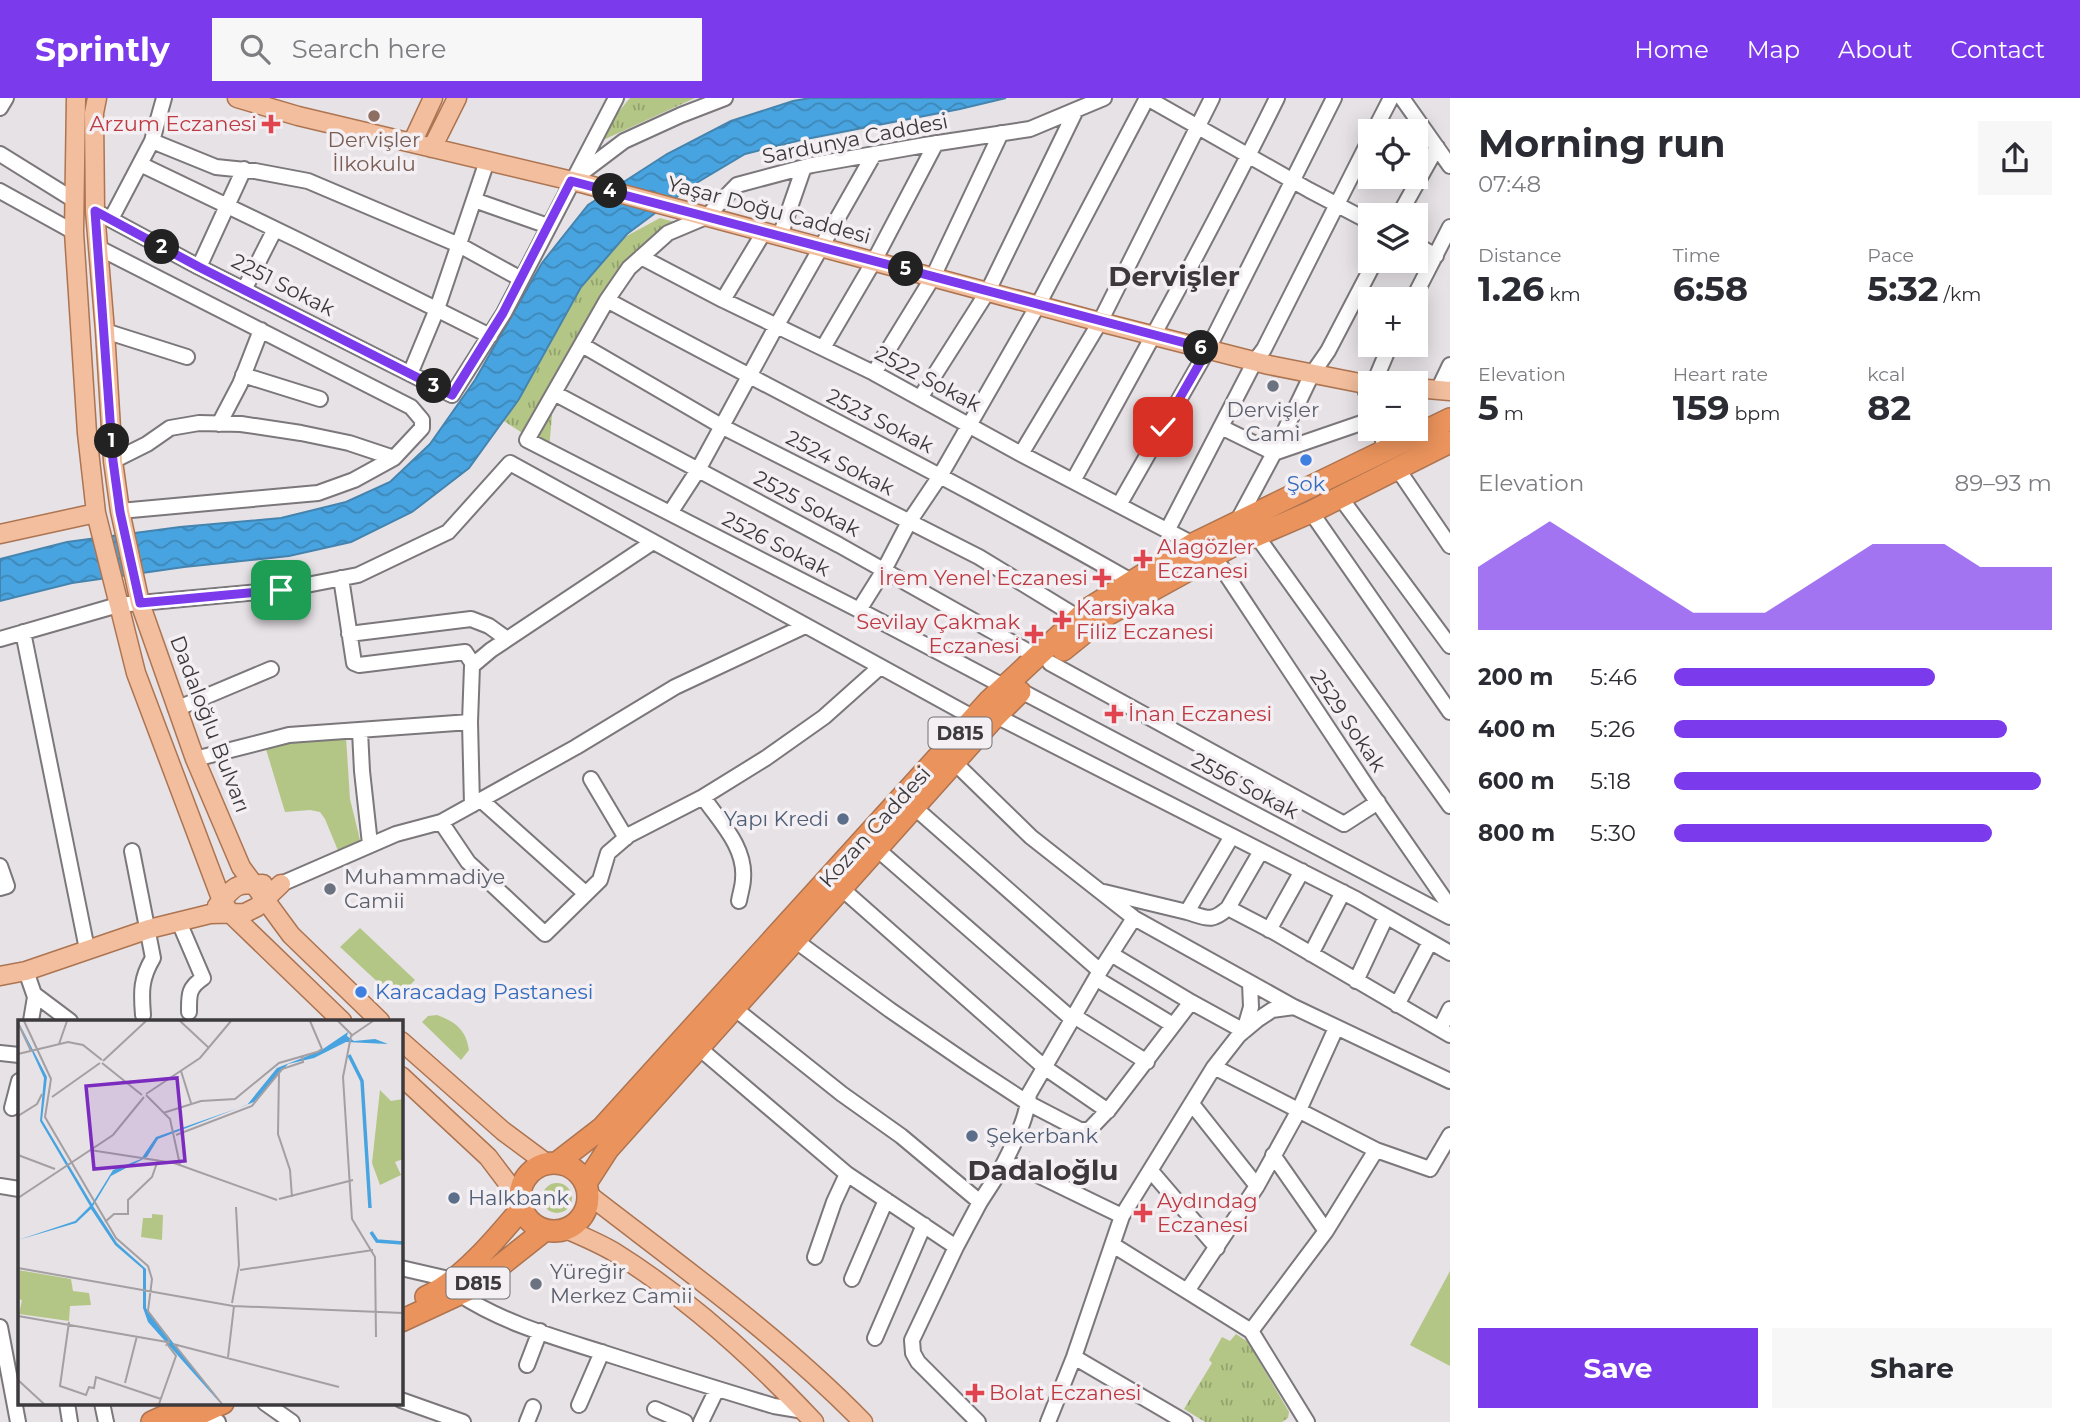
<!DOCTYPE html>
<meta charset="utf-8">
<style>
body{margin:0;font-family:Montserrat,sans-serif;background:#f7f7f7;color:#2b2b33;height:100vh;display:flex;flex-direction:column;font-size:26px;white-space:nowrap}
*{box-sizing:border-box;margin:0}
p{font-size:23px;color:#7c7c81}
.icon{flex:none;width:38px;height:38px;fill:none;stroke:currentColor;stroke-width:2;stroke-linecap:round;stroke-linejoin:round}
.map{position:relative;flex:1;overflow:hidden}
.drawer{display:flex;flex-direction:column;background:#fff;width:630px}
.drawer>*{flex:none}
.buttons{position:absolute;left:1358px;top:21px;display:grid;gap:14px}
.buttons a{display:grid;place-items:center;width:70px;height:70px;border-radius:0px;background:#fff;box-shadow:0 4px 18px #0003;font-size:35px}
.pin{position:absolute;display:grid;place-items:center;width:60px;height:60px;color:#fff;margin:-30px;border-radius:14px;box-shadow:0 4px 10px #0006}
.km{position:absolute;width:35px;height:35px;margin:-18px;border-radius:50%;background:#222;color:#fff;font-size:19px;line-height:35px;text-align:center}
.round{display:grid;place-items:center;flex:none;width:74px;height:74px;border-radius:0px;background:#f7f7f7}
.head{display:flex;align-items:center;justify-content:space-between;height:119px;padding:0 28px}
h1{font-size:38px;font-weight:700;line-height:52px}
.stats{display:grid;grid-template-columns:repeat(3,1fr);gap:10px;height:119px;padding:7px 28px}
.stats div{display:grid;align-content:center}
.stats b{font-size:35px;font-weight:700}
.stats small{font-size:19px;font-weight:400}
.stats p{font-size:19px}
.chart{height:196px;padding:14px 28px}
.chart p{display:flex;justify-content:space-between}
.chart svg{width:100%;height:126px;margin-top:7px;fill:#7c3aed;opacity:.7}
.cta{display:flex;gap:14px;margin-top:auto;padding:14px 28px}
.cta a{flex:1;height:80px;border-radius:0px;background:#7c3aed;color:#fff;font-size:28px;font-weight:700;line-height:80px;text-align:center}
.cta a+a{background:#f7f7f7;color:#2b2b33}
ul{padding:0 28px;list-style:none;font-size:23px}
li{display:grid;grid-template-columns:112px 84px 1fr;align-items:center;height:52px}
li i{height:18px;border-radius:9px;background:#7c3aed}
header{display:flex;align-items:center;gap:42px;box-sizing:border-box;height:98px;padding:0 35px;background:#7c3aed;color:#fff}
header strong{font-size:33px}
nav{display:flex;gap:38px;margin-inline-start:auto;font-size:24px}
.search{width:490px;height:63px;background:#f7f7f7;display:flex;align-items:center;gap:18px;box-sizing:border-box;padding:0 24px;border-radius:0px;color:#7c7c81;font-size:26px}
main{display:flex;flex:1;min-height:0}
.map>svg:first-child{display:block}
.grass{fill:#b3c685}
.park{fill:url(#park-tufts)}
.water{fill:url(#water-waves);stroke:#4484af;stroke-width:2}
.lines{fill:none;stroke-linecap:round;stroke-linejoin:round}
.minor-casing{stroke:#7b777b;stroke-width:18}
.major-casing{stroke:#ad7451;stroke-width:21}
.highway-casing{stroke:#ad7451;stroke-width:24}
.minor{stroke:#fff;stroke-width:14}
.major{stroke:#f2be9d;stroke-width:18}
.highway{stroke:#ea935c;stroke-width:21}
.route-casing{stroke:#fff;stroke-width:14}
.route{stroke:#7c3aed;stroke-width:9}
.education-dot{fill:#8d6e63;stroke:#f4eff3;stroke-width:2.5}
.health-dot{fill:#e0444e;stroke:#f4eff3;stroke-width:2.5}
.worship-dot{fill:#6b7280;stroke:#f4eff3;stroke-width:2.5}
.shop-dot{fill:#3f7fe0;stroke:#f4eff3;stroke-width:2.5}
.service-dot{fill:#5c6f8a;stroke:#f4eff3;stroke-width:2.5}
.labels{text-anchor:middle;stroke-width:7;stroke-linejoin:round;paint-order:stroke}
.shield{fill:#f4eff3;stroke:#737073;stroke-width:2}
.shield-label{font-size:19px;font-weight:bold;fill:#3c3a3c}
.health-label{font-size:21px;fill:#be3a42;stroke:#f4eff3;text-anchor:start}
.street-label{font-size:21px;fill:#3c3a3c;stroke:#f4eff3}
.education-label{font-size:21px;fill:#785e54;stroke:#f4eff3}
.worship-label{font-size:21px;fill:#5b616d;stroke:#f4eff3;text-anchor:start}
.shop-label{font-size:21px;fill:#366cbe;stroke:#f4eff3}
.service-label{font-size:21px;fill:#4e5e75;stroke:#f4eff3;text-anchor:start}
.district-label{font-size:28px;font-weight:bold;fill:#3c383c;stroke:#f4eff3}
.inset-river{fill:none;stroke:#48a4e0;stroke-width:3.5}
.inset-road{fill:none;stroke:#a39fa2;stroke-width:2}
.view{fill:#7b2cbf;fill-opacity:0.15;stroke:#7b2cbf;stroke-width:3.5}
.inset-edge{fill:none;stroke:#3c3a3c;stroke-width:3.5}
</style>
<header>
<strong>Sprintly</strong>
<div class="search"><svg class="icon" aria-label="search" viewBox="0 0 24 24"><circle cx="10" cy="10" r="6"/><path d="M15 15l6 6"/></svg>Search here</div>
<nav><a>Home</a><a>Map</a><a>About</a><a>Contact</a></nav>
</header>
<main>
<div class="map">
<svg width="1450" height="1324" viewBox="0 0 1450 1324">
<defs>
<pattern id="park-tufts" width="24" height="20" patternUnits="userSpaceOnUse" patternTransform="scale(1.75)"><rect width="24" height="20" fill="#b3c685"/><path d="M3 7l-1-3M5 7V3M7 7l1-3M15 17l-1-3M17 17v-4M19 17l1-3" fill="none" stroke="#93a26e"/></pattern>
<pattern id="water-waves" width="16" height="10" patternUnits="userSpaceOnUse" patternTransform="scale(1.75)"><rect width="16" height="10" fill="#48a4e0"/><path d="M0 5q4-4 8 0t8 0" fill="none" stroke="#3d87b7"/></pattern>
</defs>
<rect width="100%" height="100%" fill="#e7e2e6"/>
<path class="grass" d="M346,639L350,701L361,746L339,755L325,721L320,714L310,712L285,714L265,648Z
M360,830L415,882L396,901L340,849Z
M437,917C456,924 466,932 469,952L461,962L422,924L428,918Z
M542 1100a15 15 0 1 1 30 0a15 15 0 1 1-30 0Z
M1450,1173V1268L1410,1247Z"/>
<path class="park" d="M630,0H695L590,48Z
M660,120L678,125L633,166L554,294L549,352L496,318L557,212L610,147Z
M1236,1236L1248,1244L1289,1314L1288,1320L1282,1324H1205L1184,1311L1212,1265L1209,1262L1222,1239L1230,1243Z"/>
<path class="water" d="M810,0H1006L960,11L801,42L745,56L693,87L627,136L581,189L519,301L469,370L412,414L351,444L289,458L184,469L72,485L0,503V461L67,444L180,429L281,420L346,404L390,384L430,346L475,282L542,165L588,107L667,56L731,23L793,3Z"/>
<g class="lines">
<defs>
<path id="minor" d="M1402,0L1450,68
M0,10L6,0
M1374,33L1391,0
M152,43L216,69L255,73L308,83L459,147L521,181
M0,56L74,102
M140,66L300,143L490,238
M575,80L624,43L681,17L725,0
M0,93L74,134
M474,102L548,128
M95,113L199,169L452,297L504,215L616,0
M1399,117L1437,49
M111,121L152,43L164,0
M780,138L804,69
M1416,147L1436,158
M99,150L411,309L422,322V330L394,360L354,382L318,395L120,413
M641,159L723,202L874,275L1021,356L1193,446
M199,169L244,71
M244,192L275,131
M1413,201L1450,129
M607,202C782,297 960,385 1133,484
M723,202L764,134
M105,233L187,259
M582,247L723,329L979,459L1079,520
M823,250L874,163L936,45
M874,275L933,179L1001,35
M410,276L437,211L487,63
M243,277L320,301
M1374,285L1390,247
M1363,286L1370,305
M1438,292L1450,267
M554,295L839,447L1038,559
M920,300L988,193L1076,12
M219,326L240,286L261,232
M1221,329L1274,355L1370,322
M1379,331L1387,353
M1021,356L1100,224L1212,0
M113,363L147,346L170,330L199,325L241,326L301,335L349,345L394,360
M1397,370L1450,448
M1073,383C1143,257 1213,130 1277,0
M1340,399L1450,548
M1119,407L1208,251L1334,0
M1311,414L1450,614
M670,415L698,372L777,227L874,56
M1237,424L1274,355L1312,276L1328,253L1375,163
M1167,433L1255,263L1264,251L1370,41
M1256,437L1450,708
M1214,458L1369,692L1450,809
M341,480L354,565L359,567L465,554L473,566
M859,512L884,472L909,424L940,378L1038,207L1147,0L1309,92L1370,124
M23,534L87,851
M349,536L471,521L489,528L507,541
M0,541L118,507L281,492L358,477L448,434L510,365L974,620
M1050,565L1344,726L1378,704
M1005,589L859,512L527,342L607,202L629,170L668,135L706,119L737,87L812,67L925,47L1030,31L1104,0
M1021,593L1450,819
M176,611L271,571
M996,618L1356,801L1450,855
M360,633L362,673L370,746
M195,661L289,637L470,624
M954,664L1031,739L1134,820L1294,909
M591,681L626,740
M703,699C720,724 746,749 743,781C743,788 740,796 739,803
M481,702L585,795
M472,707L470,624L472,568L491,552L653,444
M914,709L1100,873
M441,724L468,764L545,836L600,782L608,755L629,737L703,699L766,660L824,619L880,569
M877,751L1072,921
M132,753L153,860C141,880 141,893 143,917
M1261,753L1228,810L1274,834L1450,937
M0,768L7,788L0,790
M281,786L396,736L441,724L576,649L675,589L805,528
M841,790L1044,969L1108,1013
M1104,794L1187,814L1232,738
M1187,814C1207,820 1211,825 1228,810
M179,824L203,880C188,890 189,897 189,914
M1269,832L1302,773
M796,843L890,912L973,969L1028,1005L1080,1032H1089L1110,1010L1191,904L1111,856
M1311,856L1343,794
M26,873L35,899L31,923
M1097,881L1173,927
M1356,883L1386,819
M34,896L70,923
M1191,904L1244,933L1251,909L1250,885
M1397,907L1430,844
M734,910L842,996L901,1038L980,1104
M1074,918L1147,964
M1440,931L1450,911
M699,950L847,1076L956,1149
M0,955L19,957
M1214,969L1376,1052L1430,1071L1450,1037
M1192,1006L1257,1088
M12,1010L19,983
M1273,1057L1326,1133
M1000,1073C1012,1049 1027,1023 1029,996L1100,873L1134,820
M1151,1073L1217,1150
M0,1088L19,1091
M1113,1147L1251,1233L1307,1324
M815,1159L834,1104L847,1076
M401,1170L453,1182
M852,1181L886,1102
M1187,1193L1257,1088L1299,1012L1336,930
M459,1196C503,1225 554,1239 604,1255C660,1273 717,1291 774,1308L804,1313
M0,1229L18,1324
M1251,1233L1326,1133L1376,1052
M875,1240L924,1127
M1074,1259L1185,1324
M527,1267L540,1233
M401,1302L463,1324
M67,1305L70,1324
M102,1305L106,1324
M265,1305L292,1324
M579,1307L602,1254
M655,1311L685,1324
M203,1314L218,1324
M527,1324L533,1309
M701,1324L717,1291
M978,1324L918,1264L913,1255L912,1242L956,1149L980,1104L1000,1073L1005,1069L1019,1068L1122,1118
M1048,1324L1074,1259L1122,1118L1214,969L1239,937L1257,922L1272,912L1294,909L1450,983"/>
<path id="major" d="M76,0L74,134L87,335L96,415L136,575L222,803L231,816L342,923
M97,0L94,15L95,113L105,233L113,363L120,413L140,505L195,661L241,769L291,837L380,923
M237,0L298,18L585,86L1100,224L1269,267L1370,287
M412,45L433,0
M432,50L457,0
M1416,290L1450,293
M0,436L96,415
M217,808C237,787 232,786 263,786
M0,878L26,873L149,831L210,816L245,815L257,809L281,786
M401,943L503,1033L546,1065
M401,978L488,1059L519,1100
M589,1097C682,1169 780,1239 863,1324
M566,1131C582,1138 599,1145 614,1154C686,1199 756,1262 814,1324"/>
<path id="highway" d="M1063,552L1105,518L1234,447L1311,414L1450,344
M558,1064L602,1030L989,603L1088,511L1193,446L1450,321
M520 1099a34 34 0 1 1 68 0a34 34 0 1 1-68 0Z
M586,1085L608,1051L991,623L1020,594
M426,1199C461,1183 497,1140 522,1110
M401,1223L472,1190L545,1132
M152,1324L194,1305
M182,1324L223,1305"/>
</defs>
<use href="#minor" class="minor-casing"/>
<use href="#major" class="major-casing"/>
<use href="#highway" class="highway-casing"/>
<use href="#minor" class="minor"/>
<use href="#major" class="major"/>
<use href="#highway" class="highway"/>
</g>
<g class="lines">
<defs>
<path id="route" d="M281,492L140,505L120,414L113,363L95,113L199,169L452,297L503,215L571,83L1208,251L1163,329"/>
</defs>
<use href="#route" class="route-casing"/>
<use href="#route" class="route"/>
</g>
<circle class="education-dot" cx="374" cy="18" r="7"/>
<g class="health-dot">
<path d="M267.5 15.5h7v7h7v7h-7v7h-7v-7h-7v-7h7z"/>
<path d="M1139.5 450.5h7v7h7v7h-7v7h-7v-7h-7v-7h7z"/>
<path d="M1098.5 469.5h7v7h7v7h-7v7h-7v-7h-7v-7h7z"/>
<path d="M1058.5 511.5h7v7h7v7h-7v7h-7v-7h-7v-7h7z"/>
<path d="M1030.5 525.5h7v7h7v7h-7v7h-7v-7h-7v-7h7z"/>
<path d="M1110.5 605.5h7v7h7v7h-7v7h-7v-7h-7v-7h7z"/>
<path d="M1139.5 1104.5h7v7h7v7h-7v7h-7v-7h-7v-7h7z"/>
<path d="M971.5 1284.5h7v7h7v7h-7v7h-7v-7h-7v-7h7z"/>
</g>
<g class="worship-dot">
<circle cx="1273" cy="288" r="7"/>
<circle cx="330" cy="791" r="7"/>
<circle cx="536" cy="1186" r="7"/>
</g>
<g class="shop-dot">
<circle cx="1306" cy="362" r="7"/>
<circle cx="361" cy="894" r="7"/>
</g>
<g class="service-dot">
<circle cx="843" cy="721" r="7"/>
<circle cx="972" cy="1038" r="7"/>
<circle cx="454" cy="1100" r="7"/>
</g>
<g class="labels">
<g class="shield">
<rect x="928.5" y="619.5" width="63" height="31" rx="5"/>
<rect x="446.5" y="1169.5" width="63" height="31" rx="5"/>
</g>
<g class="shield-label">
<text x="960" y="642">D815</text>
<text x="478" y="1192">D815</text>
</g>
<g class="health-label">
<text x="257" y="33" text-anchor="end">Arzum Eczanesi</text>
<text x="1157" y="456">Alagözler<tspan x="1157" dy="24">Eczanesi</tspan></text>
<text x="1088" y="487" text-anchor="end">İrem Yenel Eczanesi</text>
<text x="1076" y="517">Karsiyaka<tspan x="1076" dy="24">Filiz Eczanesi</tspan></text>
<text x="1020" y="531" text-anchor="end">Sevilay Çakmak<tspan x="1020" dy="24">Eczanesi</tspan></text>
<text x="1128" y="623">İnan Eczanesi</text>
<text x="1157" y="1110">Aydındag<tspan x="1157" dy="24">Eczanesi</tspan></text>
<text x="989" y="1302">Bolat Eczanesi</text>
</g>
<g class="street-label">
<text transform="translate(855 41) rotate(-11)" y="7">Sardunya Caddesi</text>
<text transform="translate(769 112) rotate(15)" y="7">Yaşar Doğu Caddesi</text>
<text transform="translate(283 187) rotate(27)" y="7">2251 Sokak</text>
<text transform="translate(928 281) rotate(28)" y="7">2522 Sokak</text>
<text transform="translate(880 323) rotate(27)" y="7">2523 Sokak</text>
<text transform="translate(840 365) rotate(27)" y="7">2524 Sokak</text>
<text transform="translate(807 406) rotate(28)" y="7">2525 Sokak</text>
<text transform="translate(776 446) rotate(27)" y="7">2526 Sokak</text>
<text transform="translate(1348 623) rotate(56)" y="7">2529 Sokak</text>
<text transform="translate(210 626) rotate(69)" y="7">Dadaloğlu Bulvarı</text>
<text transform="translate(1245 688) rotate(28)" y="7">2556 Sokak</text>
<text transform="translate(875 729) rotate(-48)" y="7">Kozan Caddesi</text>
</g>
<g class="education-label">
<text x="374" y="49">Dervişler<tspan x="374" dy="24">İlkokulu</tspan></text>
</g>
<g class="worship-label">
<text x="1273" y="319" text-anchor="middle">Dervişler<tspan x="1273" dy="24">Cami</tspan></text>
<text x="344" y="786">Muhammadiye<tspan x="344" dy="24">Camii</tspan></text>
<text x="550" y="1181">Yüreğir<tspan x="550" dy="24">Merkez Camii</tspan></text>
</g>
<g class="shop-label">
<text x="1306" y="393">Şok</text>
<text x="375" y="901" text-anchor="start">Karacadag Pastanesi</text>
</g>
<g class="service-label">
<text x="829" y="728" text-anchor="end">Yapı Kredi</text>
<text x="986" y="1045">Şekerbank</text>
<text x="468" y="1107">Halkbank</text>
</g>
<g class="district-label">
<text x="1174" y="188">Dervişler</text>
<text x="1043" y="1082">Dadaloğlu</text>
</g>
</g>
<g transform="translate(18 922)">
<rect width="385" height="385" fill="#e7e2e6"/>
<path d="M362,70L373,81L385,79V139L377,142L383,155L362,165L354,143Z" fill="#b3c685"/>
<path d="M0,250L53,259L55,271L71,273L73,285L52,286L51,301L1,294L4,280L0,279Z" fill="#b3c685"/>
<path d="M134,194L145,195L144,220L123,217L125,198H134Z" fill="#b3c685"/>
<path d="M0,1L29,57L24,100L74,184L95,150L123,139L138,117L229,85L259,48L302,31L330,12L329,16L336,21L357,19L370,24L328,22L296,38L270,44L236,82L140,119L129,137L93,156L75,186L99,223L128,249V288L203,384L130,302L125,288V249L97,225L73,189L58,203L0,220L57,201L72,186L22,101L26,58Z" fill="#48a4e0"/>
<path class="inset-river" d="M331,35L344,61L352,188M353,212L359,221L385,223"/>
<path class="inset-road" d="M6,1L33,59L27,97L75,179M162,1L191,28M320,1L335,16M355,1L333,16L325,57L334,199L357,237L358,317M0,3L13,31M41,24L49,1M0,34L50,22L65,25L84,40M85,41L128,1M84,43L124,75M163,51L173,83M261,53L260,114L272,150L274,177M128,74L182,38L213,1M128,75L152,99L162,145M34,77L82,43M145,93L183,81L217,79L261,43L299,32L304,29L292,1M0,96L19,84L24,74M158,115L234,86L264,49L285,42L284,36M72,130L156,143L259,180M0,135L37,149M0,178L95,115L126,77M75,179L98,218L130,246L134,259L130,291L151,319L149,324L152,322M261,179L335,160M87,202L96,194H110V180L134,157L140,140M0,248L215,286L385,293M222,250L355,230M214,283L221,245L218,187M0,296L149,322M51,302L42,366L68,375L71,367M155,324L321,367M156,324L204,384M210,337L216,286M0,360L26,384M107,363L119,316M70,367L76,368L78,357L143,379M141,384L158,336L149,324"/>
<path class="view" d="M159,58L167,141L76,149L68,66Z"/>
<rect width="385" height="385" class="inset-edge"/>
</g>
</svg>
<div class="buttons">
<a><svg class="icon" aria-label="locate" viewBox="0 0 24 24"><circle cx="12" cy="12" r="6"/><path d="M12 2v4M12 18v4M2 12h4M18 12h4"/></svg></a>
<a><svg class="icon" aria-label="layers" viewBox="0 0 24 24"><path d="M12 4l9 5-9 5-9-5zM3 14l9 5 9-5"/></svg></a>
<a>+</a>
<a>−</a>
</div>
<div class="pin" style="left:281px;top:492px;background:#1e9e55"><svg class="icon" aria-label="arrive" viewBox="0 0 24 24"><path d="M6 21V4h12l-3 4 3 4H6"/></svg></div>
<div class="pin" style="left:1163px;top:329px;background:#d93025"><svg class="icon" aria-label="check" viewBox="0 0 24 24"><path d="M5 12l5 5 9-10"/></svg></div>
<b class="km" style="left:112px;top:343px">1</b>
<b class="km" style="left:162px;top:149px">2</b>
<b class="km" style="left:434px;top:288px">3</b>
<b class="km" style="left:610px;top:93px">4</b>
<b class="km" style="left:906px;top:171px">5</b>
<b class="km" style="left:1201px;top:250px">6</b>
</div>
<section class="drawer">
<div class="head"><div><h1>Morning run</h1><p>07:48</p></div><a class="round"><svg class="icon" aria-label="share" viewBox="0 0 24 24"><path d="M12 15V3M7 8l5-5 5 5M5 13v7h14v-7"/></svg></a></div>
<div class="stats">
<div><p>Distance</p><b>1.26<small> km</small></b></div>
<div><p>Time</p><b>6:58</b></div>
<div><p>Pace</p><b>5:32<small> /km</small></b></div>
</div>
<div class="stats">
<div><p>Elevation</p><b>5<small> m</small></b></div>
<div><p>Heart rate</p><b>159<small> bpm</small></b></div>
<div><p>kcal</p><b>82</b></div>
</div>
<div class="chart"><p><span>Elevation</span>89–93 m</p>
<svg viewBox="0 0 160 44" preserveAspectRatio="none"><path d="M0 44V22L10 14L20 6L30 14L40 22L50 30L60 38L70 38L80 38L90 30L100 22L110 14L120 14L130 14L140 22L150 22L160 22V44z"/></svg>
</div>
<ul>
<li><b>200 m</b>5:46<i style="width:69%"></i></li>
<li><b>400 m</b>5:26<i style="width:88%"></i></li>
<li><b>600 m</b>5:18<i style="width:97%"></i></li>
<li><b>800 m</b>5:30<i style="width:84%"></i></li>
</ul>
<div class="cta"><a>Save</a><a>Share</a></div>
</section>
</main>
